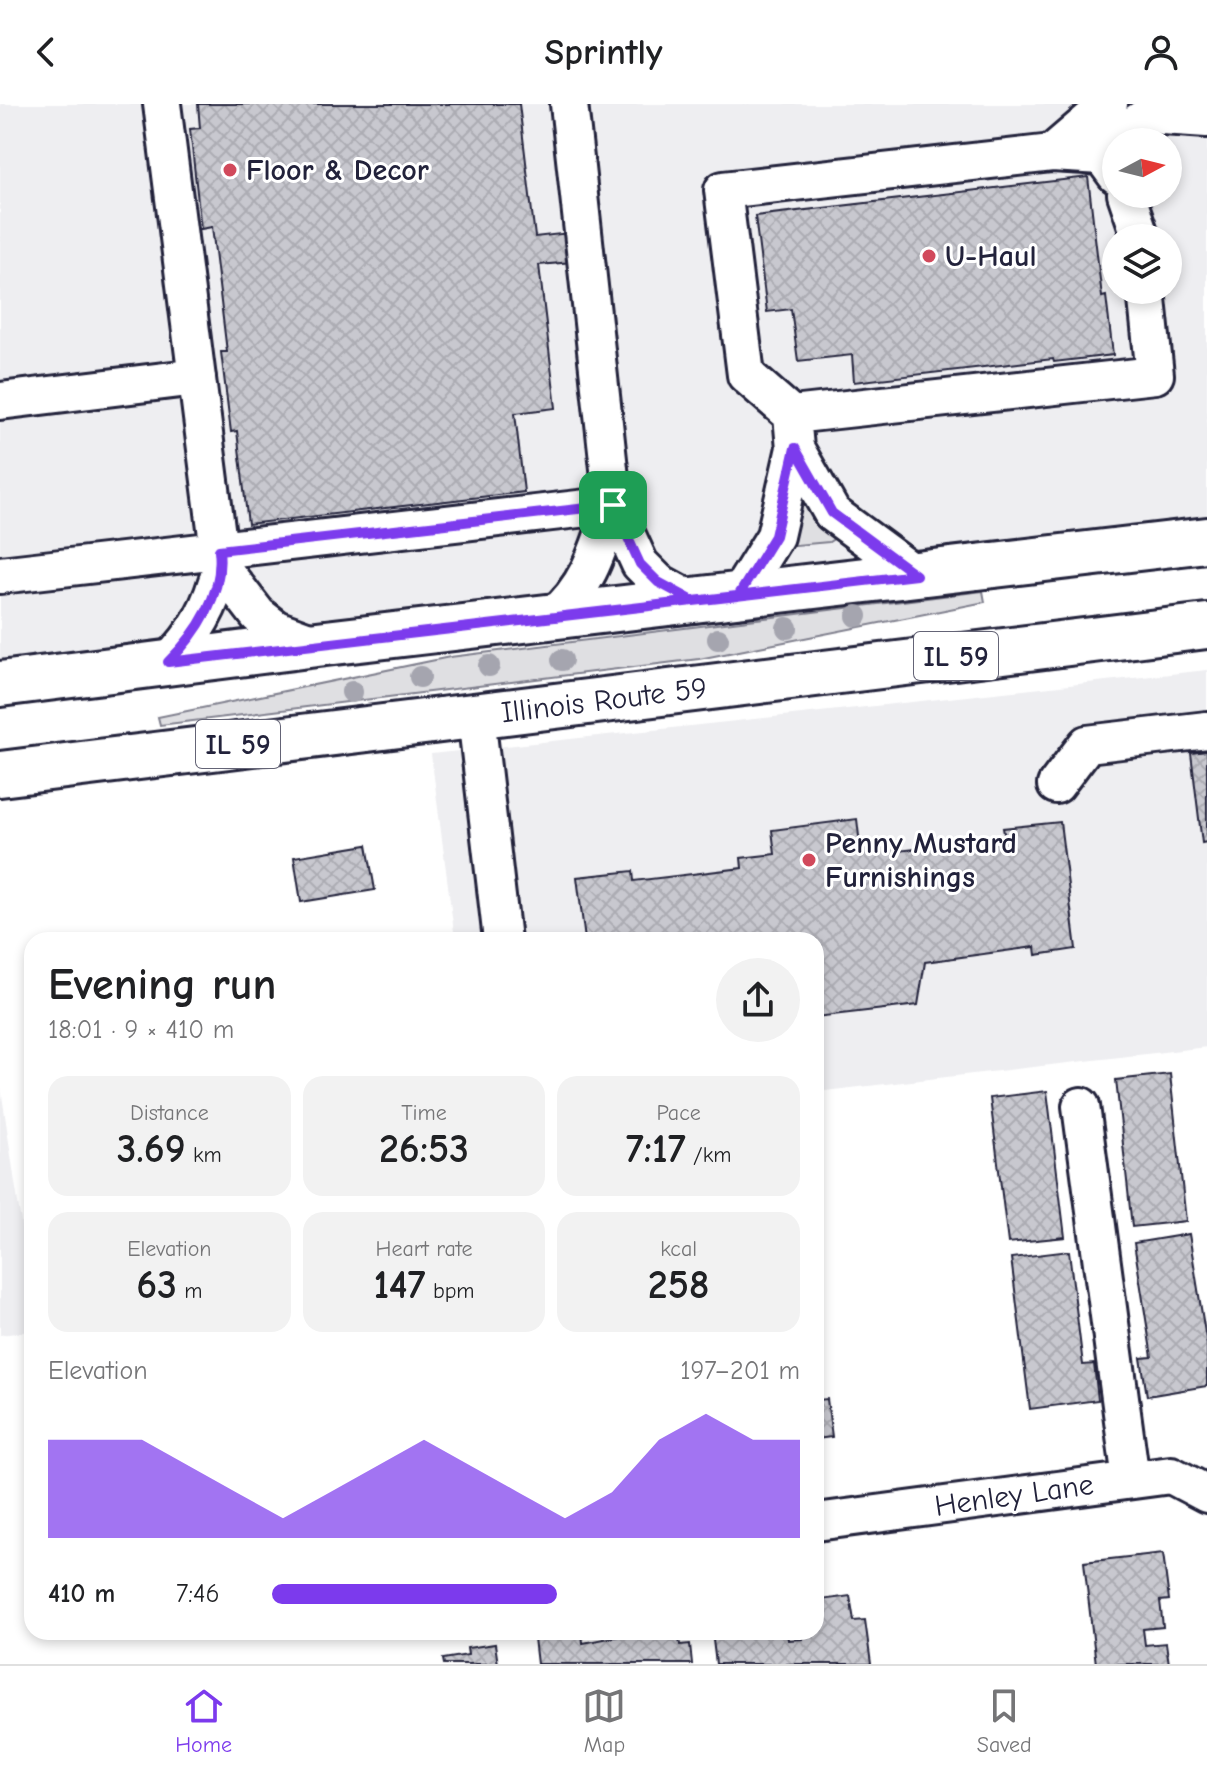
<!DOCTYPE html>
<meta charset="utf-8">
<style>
body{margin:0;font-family:"Comic Neue",sans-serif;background:#f2f2f2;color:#202124;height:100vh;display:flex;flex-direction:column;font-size:30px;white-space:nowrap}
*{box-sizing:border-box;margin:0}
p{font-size:26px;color:#757577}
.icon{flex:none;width:44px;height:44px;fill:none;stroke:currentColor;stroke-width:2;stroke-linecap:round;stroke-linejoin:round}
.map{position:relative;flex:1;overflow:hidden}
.panel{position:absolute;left:24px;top:828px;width:800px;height:708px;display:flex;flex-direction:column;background:#fff;border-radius:24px;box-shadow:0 4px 12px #0003}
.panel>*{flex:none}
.needle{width:52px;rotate:83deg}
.buttons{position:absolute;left:1102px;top:24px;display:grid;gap:16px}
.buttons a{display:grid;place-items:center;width:80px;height:80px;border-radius:50%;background:#fff;box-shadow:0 4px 12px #0003;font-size:40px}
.pin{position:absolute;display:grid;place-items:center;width:68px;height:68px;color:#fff;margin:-34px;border-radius:16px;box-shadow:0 4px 12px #0006}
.round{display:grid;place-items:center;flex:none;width:84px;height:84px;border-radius:42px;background:#f2f2f2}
.headline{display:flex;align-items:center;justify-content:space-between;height:136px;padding:0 24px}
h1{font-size:44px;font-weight:700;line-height:60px}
.stats{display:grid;grid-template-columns:repeat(3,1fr);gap:12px;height:136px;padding:8px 24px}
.stats div{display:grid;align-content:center;border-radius:20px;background:#f2f2f2;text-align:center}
.stats b{font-size:40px;font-weight:700}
.stats small{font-size:22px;font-weight:400}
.stats p{font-size:22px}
.chart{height:224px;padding:16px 24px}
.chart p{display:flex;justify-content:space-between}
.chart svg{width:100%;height:144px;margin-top:8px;fill:#7c3aed;opacity:.7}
ul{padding:0 24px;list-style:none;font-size:26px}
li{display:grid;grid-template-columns:128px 96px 1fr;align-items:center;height:60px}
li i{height:20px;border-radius:10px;background:#7c3aed}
header{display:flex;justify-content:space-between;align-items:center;height:104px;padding:0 24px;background:#fff;font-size:36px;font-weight:700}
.menu{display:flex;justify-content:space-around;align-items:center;height:112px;border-top:2px solid #e0e0e0;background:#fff;font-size:22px;color:#757577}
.menu a{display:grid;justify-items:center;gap:4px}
.menu .on{color:#7c3aed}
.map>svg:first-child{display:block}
.built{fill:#eeeef1;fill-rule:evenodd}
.green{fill:#dfdfe2;stroke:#80808e;stroke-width:2}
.building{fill:url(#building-cross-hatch);stroke:#22223b;stroke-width:2}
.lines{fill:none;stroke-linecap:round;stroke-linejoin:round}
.minor-casing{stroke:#22223b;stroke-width:42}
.major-casing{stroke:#22223b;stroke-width:50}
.minor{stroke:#fff;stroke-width:36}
.major{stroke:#fff;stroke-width:44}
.tree{fill:#a5a5af}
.route-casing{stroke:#fff;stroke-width:16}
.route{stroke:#7c3aed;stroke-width:10}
.poi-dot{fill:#d1495b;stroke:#fff;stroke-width:3}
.labels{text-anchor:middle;stroke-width:6;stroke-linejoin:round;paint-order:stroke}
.shield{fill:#fff;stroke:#646476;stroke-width:2}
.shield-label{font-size:28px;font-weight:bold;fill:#22223b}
.poi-label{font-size:30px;font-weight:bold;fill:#22223b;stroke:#fff;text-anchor:start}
.street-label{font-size:30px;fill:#22223b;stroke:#fff}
</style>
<header><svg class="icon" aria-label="back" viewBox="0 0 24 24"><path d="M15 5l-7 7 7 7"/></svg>Sprintly<svg class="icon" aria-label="person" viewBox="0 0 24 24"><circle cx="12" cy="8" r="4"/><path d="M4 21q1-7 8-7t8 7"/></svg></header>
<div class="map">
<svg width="1207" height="1560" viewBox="0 0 1207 1560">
<defs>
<pattern id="building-cross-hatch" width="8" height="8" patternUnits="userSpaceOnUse" patternTransform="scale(2)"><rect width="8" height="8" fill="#c8c8cf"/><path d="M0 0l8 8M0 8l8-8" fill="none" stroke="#acacb3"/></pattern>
</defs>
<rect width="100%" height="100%" fill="#fff"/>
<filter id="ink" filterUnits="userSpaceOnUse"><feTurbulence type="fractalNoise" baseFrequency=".0125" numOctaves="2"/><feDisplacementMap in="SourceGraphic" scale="16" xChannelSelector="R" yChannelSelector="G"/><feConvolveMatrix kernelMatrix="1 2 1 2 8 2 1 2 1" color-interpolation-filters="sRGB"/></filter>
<g filter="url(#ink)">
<path class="built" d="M0,0H1195L1207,22V411L0,560ZM1116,38H1168V90H1116ZM1116,134H1168V186H1116Z
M1207,566V943L816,988V836H455L431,650Z
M0,978L32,1192V1227L0,1231Z"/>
<path class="green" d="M797,380L815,412L835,434L829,438L785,442Z
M983,487L985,498L699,555L160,621L158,613L450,553Z"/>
<path class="building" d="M198,0H519L535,133L569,129L572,158L539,161L556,304L515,309L524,388L248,420L237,327L231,328L221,248H227L212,123L201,125L190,25L200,24Z
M1088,73L1102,193L1106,192L1113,251L1054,258L1053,255L854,278L852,251L798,257L791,205L767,208L755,112Z
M1207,647V738L1202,739L1191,649Z
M857,715L860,741L896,737L898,747L1005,735L1003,724L1060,718L1076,845L1036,851L1035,843L925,858L918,901L816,913V836H585L577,773L633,767L634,777L742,764L741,754L775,750L772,726Z
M367,741L375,786L301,798L294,753Z
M1170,970L1186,1117L1132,1123L1116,976Z
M1047,987L1065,1133L1008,1139L990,994Z
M1189,1130L1207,1241V1282L1147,1292L1141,1254L1152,1253L1134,1139Z
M1069,1147L1083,1261L1094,1260L1098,1296L1030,1305L1011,1154Z
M816,1276L818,1296L827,1295L832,1333L816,1335Z
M1163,1449L1169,1496L1160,1497L1163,1523L1143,1525L1145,1541L1166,1539L1169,1560H1096L1084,1458Z
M850,1492L854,1517L865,1516L871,1560H716L712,1528H787L788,1536L802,1535L801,1528H816V1504L821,1503L820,1496Z
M582,1528L583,1539L640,1528H678L680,1541L690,1540L692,1560H537L534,1534Z
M495,1540L498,1560H444L443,1555L468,1551L467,1544Z"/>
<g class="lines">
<defs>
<path id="minor" d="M162,0L221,463C212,501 196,531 168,558
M569,0L613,401L640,460L658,478L693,497
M1052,49L1109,0
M1102,52L1113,35L1148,11L1207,15
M1126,90L1141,134
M0,297L197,273
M792,311L1155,271L1146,186
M795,344L832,409L916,471
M221,463L258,511L276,525L317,540
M0,471L613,401
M738,492L775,432L795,344L792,311L746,271L723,86L1052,49L1102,52L1116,71
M552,513C588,484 599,444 613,401
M476,612L502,836
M1056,681L1087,640L1207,626
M1081,1002L1131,1376
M816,1418L1171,1371L1207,1390"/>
<path id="major" d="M0,580L317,540L1207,436
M0,670L1207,522"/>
</defs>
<use href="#minor" class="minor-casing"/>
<use href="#major" class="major-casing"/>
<use href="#minor" class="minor"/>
<use href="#major" class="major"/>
</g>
<g class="tree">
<circle cx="857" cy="512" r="11"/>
<circle cx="787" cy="524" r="11"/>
<circle cx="718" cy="535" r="11"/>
<circle cx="562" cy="556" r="11"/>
<circle cx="489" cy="562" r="11"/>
<circle cx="420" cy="573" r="11"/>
<circle cx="352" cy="588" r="11"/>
</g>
</g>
<g class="lines" filter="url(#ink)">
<defs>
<path id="route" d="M613,401L219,446C224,489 198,529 168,558L693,497L738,492L775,432L795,344L832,409L916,471L693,497L658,478L640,460L613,401"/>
</defs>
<use href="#route" class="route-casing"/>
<use href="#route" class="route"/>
</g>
<g class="poi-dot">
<circle cx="230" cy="66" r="8"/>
<circle cx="929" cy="152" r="8"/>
<circle cx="809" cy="756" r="8"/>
</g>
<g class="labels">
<g class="shield">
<rect x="914" y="528" width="84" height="48" rx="6"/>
<rect x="196" y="616" width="84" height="48" rx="6"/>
</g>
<g class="shield-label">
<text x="956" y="562">IL 59</text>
<text x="238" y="650">IL 59</text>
</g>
<g class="poi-label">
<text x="246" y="76">Floor &amp; Decor</text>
<text x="945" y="162">U-Haul</text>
<text x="825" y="749">Penny Mustard<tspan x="825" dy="34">Furnishings</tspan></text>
</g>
<g class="street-label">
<text transform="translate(604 596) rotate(-7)" y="10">Illinois Route 59</text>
<text transform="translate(1014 1391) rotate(-8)" y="10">Henley Lane</text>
</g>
</g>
</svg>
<div class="buttons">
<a><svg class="needle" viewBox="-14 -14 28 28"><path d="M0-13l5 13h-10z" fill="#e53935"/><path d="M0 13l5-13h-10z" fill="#757577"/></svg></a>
<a><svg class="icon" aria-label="layers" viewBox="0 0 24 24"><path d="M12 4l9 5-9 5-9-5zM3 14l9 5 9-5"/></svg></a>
</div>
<div class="pin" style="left:613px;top:401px;background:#1e9e55"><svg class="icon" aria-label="arrive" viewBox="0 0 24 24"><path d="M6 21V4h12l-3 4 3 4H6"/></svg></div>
<section class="panel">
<div class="headline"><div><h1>Evening run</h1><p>18:01 · 9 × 410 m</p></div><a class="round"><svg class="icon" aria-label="share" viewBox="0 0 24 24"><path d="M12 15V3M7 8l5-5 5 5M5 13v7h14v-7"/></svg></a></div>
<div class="stats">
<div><p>Distance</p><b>3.69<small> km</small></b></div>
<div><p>Time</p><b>26:53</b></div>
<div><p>Pace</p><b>7:17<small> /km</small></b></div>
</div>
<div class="stats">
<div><p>Elevation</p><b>63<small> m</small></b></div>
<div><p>Heart rate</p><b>147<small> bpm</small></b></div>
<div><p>kcal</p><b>258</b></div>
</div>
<div class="chart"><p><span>Elevation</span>197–201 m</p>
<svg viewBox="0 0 160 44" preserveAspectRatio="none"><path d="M0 44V14L10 14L20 14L30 22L40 30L50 38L60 30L70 22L80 14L90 22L100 30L110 38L120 30L130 14L140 6L150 14L160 14V44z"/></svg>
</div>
<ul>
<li><b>410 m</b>7:46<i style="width:54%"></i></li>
</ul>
</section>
</div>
<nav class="menu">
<a class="on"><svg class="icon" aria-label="home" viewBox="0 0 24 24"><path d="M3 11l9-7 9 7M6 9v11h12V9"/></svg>Home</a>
<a><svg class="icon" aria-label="map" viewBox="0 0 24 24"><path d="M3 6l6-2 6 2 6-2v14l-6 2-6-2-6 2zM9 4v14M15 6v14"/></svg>Map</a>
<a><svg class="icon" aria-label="saved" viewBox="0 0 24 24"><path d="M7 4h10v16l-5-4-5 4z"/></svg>Saved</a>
</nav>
